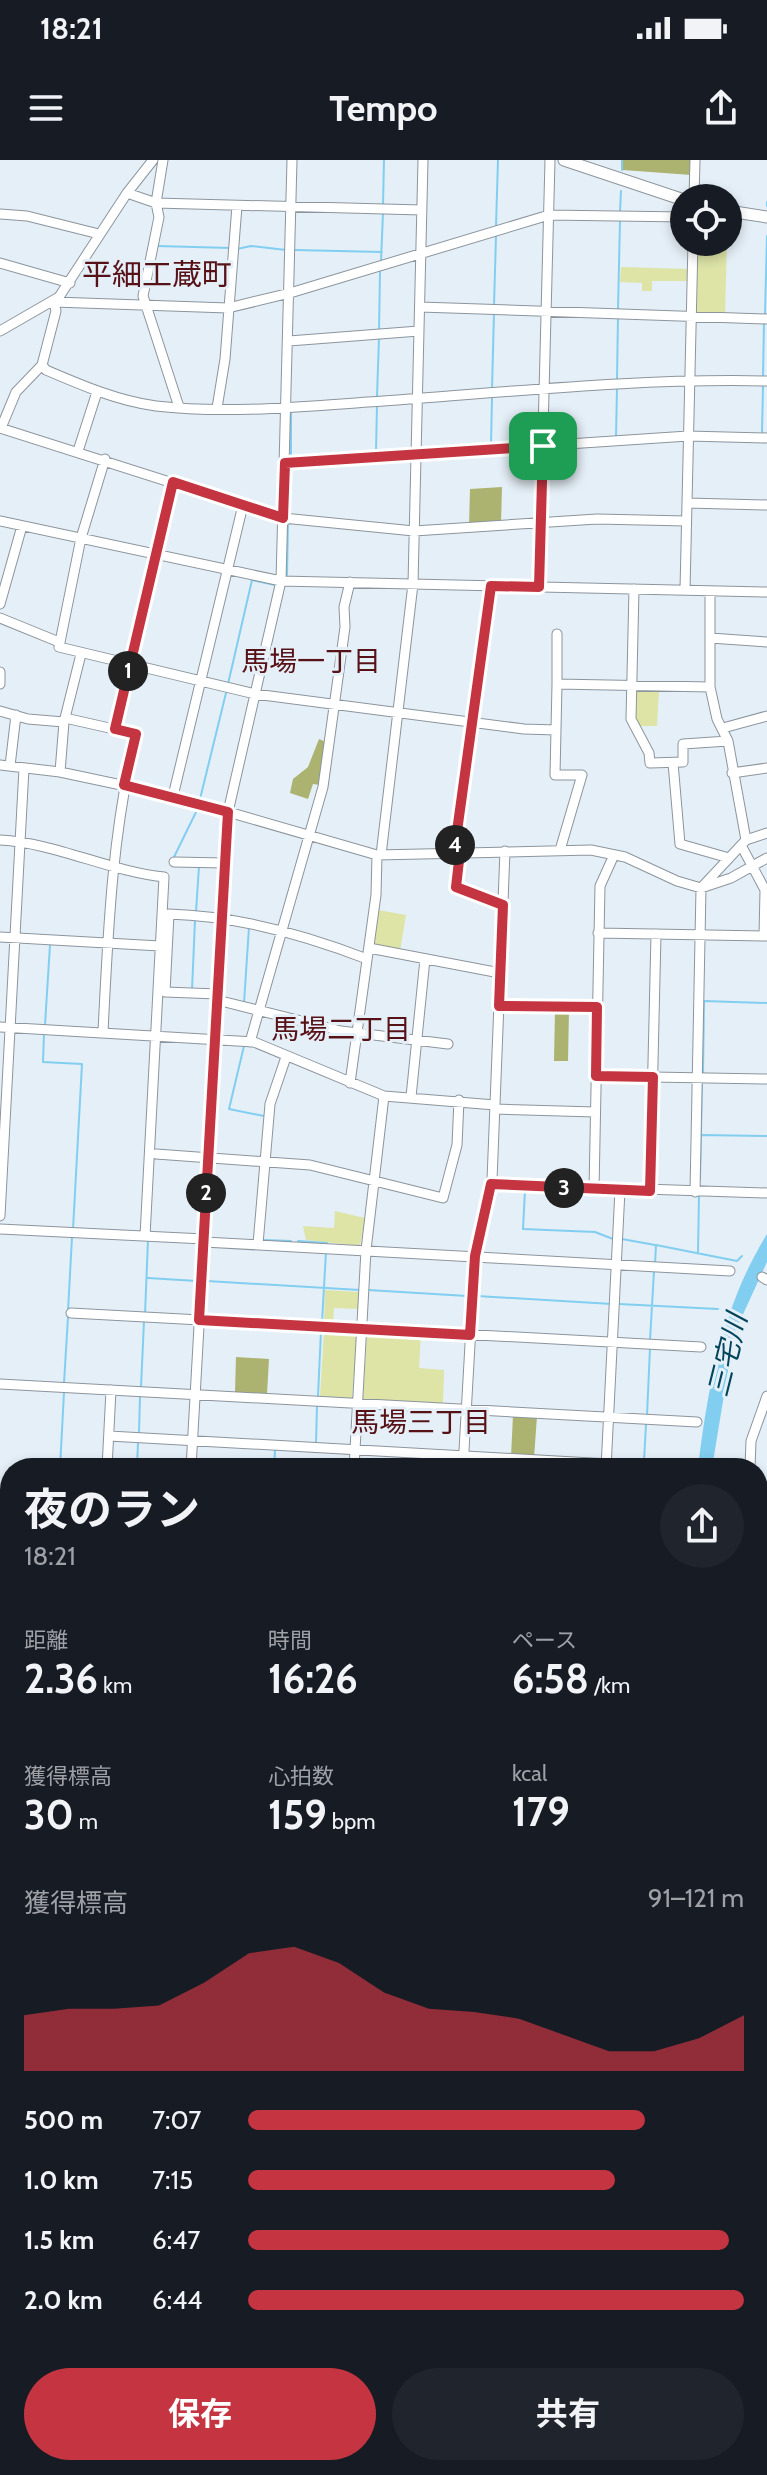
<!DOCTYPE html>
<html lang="ja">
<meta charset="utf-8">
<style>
body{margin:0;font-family:Cabin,"Noto Sans JP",sans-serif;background:#20242c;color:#f1f3f6;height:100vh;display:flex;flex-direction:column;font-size:30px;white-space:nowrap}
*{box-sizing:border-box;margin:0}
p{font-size:26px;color:#9ea1a6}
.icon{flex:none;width:44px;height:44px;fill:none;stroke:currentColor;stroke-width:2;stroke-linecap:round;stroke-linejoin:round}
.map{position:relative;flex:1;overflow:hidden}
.drawer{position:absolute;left:0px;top:1298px;width:768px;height:1018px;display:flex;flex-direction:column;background:#171b24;border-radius:32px 32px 0 0;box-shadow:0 4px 12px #0003}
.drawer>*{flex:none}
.controls{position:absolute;left:670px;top:24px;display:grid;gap:16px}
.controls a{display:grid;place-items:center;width:72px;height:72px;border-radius:50%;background:#171b24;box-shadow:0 4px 12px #0003;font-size:40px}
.pin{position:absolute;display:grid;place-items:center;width:68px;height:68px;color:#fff;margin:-34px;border-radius:16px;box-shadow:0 4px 12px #0006}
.km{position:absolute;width:40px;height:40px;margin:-20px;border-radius:50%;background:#222;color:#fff;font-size:22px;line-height:40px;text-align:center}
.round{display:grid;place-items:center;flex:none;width:84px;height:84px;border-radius:42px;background:#20242c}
.head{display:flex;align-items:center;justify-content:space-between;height:136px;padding:0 24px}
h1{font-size:44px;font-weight:700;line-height:60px}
.metrics{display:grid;grid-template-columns:repeat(3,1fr);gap:12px;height:136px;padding:8px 24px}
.metrics div{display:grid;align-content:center}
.metrics b{font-size:40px;font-weight:700}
.metrics small{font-size:22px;font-weight:400}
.metrics p{font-size:22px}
.chart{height:224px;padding:16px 24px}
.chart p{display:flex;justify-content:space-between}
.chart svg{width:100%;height:144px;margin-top:8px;fill:#c53541;opacity:.7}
.cta{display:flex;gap:16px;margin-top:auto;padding:16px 24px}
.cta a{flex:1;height:92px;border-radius:48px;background:#c53541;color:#fff;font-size:32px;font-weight:700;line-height:92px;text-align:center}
.cta a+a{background:#20242c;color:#f1f3f6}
ul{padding:0 24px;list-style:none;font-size:26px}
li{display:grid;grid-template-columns:128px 96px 1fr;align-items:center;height:60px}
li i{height:20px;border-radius:10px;background:#c53541}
.status{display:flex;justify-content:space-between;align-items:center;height:56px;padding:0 40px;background:#171b24;direction:ltr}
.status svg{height:22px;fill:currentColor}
header{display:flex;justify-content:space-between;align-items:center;height:104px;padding:0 24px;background:#171b24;font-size:36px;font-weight:700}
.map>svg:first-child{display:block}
.green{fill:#dde4a6}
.forest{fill:#acb370}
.water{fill:#82cef0}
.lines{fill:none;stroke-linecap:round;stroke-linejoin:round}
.stream{stroke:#82cef0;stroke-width:2}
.minor-casing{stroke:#8c959d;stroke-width:11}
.major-casing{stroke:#8c959d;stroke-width:13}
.minor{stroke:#fff;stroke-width:9}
.major{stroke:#fff;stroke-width:11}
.route-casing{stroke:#fff;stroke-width:16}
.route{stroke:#c53541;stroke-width:10}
.labels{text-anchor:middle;stroke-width:6;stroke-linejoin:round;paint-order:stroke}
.neighbourhood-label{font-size:28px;fill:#571218;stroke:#e5eff7}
.water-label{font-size:28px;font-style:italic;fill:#00455c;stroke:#e5eff7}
.quarter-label{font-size:30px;fill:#571218;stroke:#e5eff7}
</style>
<div class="status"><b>18:21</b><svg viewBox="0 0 49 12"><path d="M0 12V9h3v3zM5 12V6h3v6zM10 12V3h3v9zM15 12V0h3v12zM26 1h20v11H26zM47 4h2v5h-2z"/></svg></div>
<header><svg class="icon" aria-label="menu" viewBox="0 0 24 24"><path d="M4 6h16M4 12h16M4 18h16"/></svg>Tempo<svg class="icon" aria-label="share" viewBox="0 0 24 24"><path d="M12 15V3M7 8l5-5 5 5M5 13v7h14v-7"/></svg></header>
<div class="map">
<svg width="767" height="2315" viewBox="0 0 767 2315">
<rect width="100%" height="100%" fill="#e5eff7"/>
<path class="green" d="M696,82H727L725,155L693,152Z
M621,107L689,109L688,121H652V131H642V123L620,122Z
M637,530H659L657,566H637L634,560Z
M378,750L406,755L400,791L373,783Z
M335,1051L365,1058L360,1086L306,1080L303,1066L334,1068Z
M325,1130L359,1132V1149L334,1148L333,1165L324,1164Z
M324,1169L357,1174L352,1239L320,1237Z
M367,1172L421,1174L419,1208L444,1210L443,1244L363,1239Z"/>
<path class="forest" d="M623,0H691V15L623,10Z
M502,327L501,364L469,366L470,329Z
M319,579L326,582L320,625L313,624L308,639L290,633L293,619L308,607Z
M555,851H569L568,901H554Z
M236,1197L269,1199L267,1234L235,1232Z
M513,1255L537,1256L534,1298L511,1297Z"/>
<path class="water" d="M767,1074V1102L734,1174L712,1308H698C708,1225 723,1145 767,1074Z"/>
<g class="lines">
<path class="stream" d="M622,10V0
M383,46L384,0
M767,46V42
M620,52L621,31
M496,66L498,0
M157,86L231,88
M237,89L251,86L286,90
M295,90L382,92
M381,101L383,53
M494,146L496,76
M618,149L620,61
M765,155L767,76
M379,171L380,112
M763,216L764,162
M617,219L618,157
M492,229L494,153
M377,236L379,178
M291,252V299
M762,272L763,227
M616,277L617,229
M491,284L492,238
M376,291L377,246
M288,353L290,308
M287,415L288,363
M228,524L252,420L275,425
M200,639L226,533
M174,697L198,648
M196,752L199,706
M192,830L195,760
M244,843L249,767
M45,865L50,785
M44,873L43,902L82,904L73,1069
M244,886L229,949L264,956
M703,913L704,841L767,843
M701,973L702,923
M700,1019L701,975L767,976
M525,1030L523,1069L595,1072L613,1079
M622,1079L655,1085
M264,1080L291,1081
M298,1081L327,1083
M698,1092L699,1035
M655,1104L656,1085L737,1101L742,1096
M148,1118L197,1121
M207,1121L360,1130
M368,1130L467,1136
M477,1136L612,1144
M619,1144L718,1149
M68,1151L72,1077
M145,1154L148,1080
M322,1162L326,1092
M650,1180L654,1111
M64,1223L68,1157
M141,1227L144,1161
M318,1236L321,1171
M647,1255L650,1188
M139,1273L140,1236
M316,1283L317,1246
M644,1301L646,1264
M60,1308L64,1232
M137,1308L138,1282
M274,1308L275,1290
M0,1646L10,1658
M0,1772L10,1776
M0,1963L10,1966
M33,2315V2306"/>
<defs>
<path id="minor" d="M163,0L156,43L159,57L143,136L179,247
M127,33L156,43L422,50
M694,38L695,0
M0,54L27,56L99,74
M0,103L70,123
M420,147L767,159
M0,171L59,137L127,33L153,0
M289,181L419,171
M42,205L46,210C81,225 118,241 156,246C225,254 298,247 368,242C501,233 634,218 767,221
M217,248L225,199L237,46
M0,268L283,358L414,371L597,359L686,361
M1,268L16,232L42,205L56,151L54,142L228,148L290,133L549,55L684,57
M78,291L97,232
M105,299L81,378L59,487L255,534L524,569L556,570
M285,303L688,276L767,278
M687,343L767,345
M0,361L281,421L767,432
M539,427L550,0
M634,429L631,559L649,593L650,603L683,602V584L728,581
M685,430L693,82
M0,444L22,366
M0,458L59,482
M710,478L767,482
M0,512V524
M557,524V474
M0,551L28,559L64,562
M65,558L136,574C112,673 108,771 103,872
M723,568L767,556
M115,569L173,322
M673,603L680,684L729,698
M0,605L60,612L173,636L377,695L591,690L625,697L677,721L701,728L731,718L767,698
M10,606L16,555
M60,612L64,562L81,494
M732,613L767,608
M173,636L243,345
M0,680C56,683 108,711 164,717L145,1076
M746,680L767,673
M742,687L765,730L764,776
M560,690L582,615H555L557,524L710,527
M460,692L456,727L503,745
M454,693L491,426
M381,695L413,424L423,0
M174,702L225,703
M598,773L767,776
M0,777L160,786
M369,788L500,813
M218,834L165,832L169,754C238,756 303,774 367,799
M217,840L341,871L448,884
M499,846L597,847
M0,867L254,882L384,936L495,945
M250,882L323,627L345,467L344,447L350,422
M596,916L767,919
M350,923L376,735L377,695
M411,937L425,799
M495,949L595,952
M156,994L310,1005L443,1038L457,985L459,940
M491,1024L767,1033
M594,1030L600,726L614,695
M650,1031L656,774
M695,1032L701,728L746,680L728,581L717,559L710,527V431
M0,1056L24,608
M0,1069L204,1079
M204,1082L730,1111
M258,1084L270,944L286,897
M762,1117L767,1120
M71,1153L701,1187
M0,1224L697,1262
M109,1276L681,1308
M107,1308L111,1230
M191,1308L228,652L281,421L292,0
M354,1308L366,1090L384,936
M463,1308L475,1096L492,1020L505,691
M606,1308L620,1030
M750,1308L751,1281L767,1236
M0,1362L10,1363
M758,1434L767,1430
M0,1438H10
M0,1496L4,1484
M758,1589L767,1597
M758,1606L767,1608
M0,1625L10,1628
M767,1709V1714
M0,1748L10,1751
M758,1781L767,1780
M0,1796L10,1800
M758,1827L767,1852
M0,1839L10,1808
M0,1957L10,1960
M0,2003L10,2006
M758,2015L767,2016
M0,2079L10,2082
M758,2101L767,2105
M0,2231L10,2193
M758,2231L767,2236
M0,2244L10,2247
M466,2306L486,2315
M488,2306L500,2315
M637,2306L647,2315
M713,2306L733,2315
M145,2315L147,2306
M242,2315L244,2306
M350,2315L353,2306"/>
<path id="major" d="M564,0L684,40
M728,51L767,57
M0,1880L10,1884
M758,2159L767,2164"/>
</defs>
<use href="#minor" class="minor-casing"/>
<use href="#major" class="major-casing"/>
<use href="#minor" class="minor"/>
<use href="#major" class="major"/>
</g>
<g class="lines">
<defs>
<path id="route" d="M543,286L539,427L491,426L454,693L460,692L456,727L503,745L499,846L597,847L596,916L653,917L650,1031L491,1024L475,1096L470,1175L199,1160L228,652L124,625L136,574L115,569L173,322L283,358L285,303Z"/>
</defs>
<use href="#route" class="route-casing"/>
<use href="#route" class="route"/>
</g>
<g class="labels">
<g class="neighbourhood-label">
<text x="311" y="511">馬場一丁目</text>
<text x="341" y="879">馬場二丁目</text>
<text x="421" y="1272">馬場三丁目</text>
</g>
<g class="water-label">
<text transform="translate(727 1195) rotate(-76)" y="10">三宅川</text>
</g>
<g class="quarter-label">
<text x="157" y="125">平細工蔵町</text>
</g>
</g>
</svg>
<div class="controls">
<a><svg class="icon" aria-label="locate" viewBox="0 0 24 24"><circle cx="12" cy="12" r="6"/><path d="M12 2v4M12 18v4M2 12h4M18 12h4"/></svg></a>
</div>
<div class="pin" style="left:543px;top:286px;background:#1e9e55"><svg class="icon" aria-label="arrive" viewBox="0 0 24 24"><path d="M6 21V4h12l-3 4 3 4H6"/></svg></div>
<b class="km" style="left:128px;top:511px">1</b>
<b class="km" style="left:206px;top:1033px">2</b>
<b class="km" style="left:564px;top:1028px">3</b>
<b class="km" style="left:455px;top:685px">4</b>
<section class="drawer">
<div class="head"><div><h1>夜のラン</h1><p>18:21</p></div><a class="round"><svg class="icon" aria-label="share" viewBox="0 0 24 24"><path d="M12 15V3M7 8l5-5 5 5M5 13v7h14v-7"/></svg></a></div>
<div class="metrics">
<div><p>距離</p><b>2.36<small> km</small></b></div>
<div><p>時間</p><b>16:26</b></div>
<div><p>ペース</p><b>6:58<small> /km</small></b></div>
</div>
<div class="metrics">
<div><p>獲得標高</p><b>30<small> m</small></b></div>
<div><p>心拍数</p><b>159<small> bpm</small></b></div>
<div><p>kcal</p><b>179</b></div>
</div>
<div class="chart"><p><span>獲得標高</span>91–121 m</p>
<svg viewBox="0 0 160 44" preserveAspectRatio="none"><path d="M0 44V27L10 25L20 25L30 24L40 17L50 8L60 6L70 11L80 20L90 25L100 26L110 28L120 33L130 38L140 38L150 34L160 27V44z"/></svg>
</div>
<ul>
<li><b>500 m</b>7:07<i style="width:80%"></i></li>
<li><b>1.0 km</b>7:15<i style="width:74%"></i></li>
<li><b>1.5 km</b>6:47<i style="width:97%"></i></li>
<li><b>2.0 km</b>6:44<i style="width:100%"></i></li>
</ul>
<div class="cta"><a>保存</a><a>共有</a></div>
</section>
</div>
